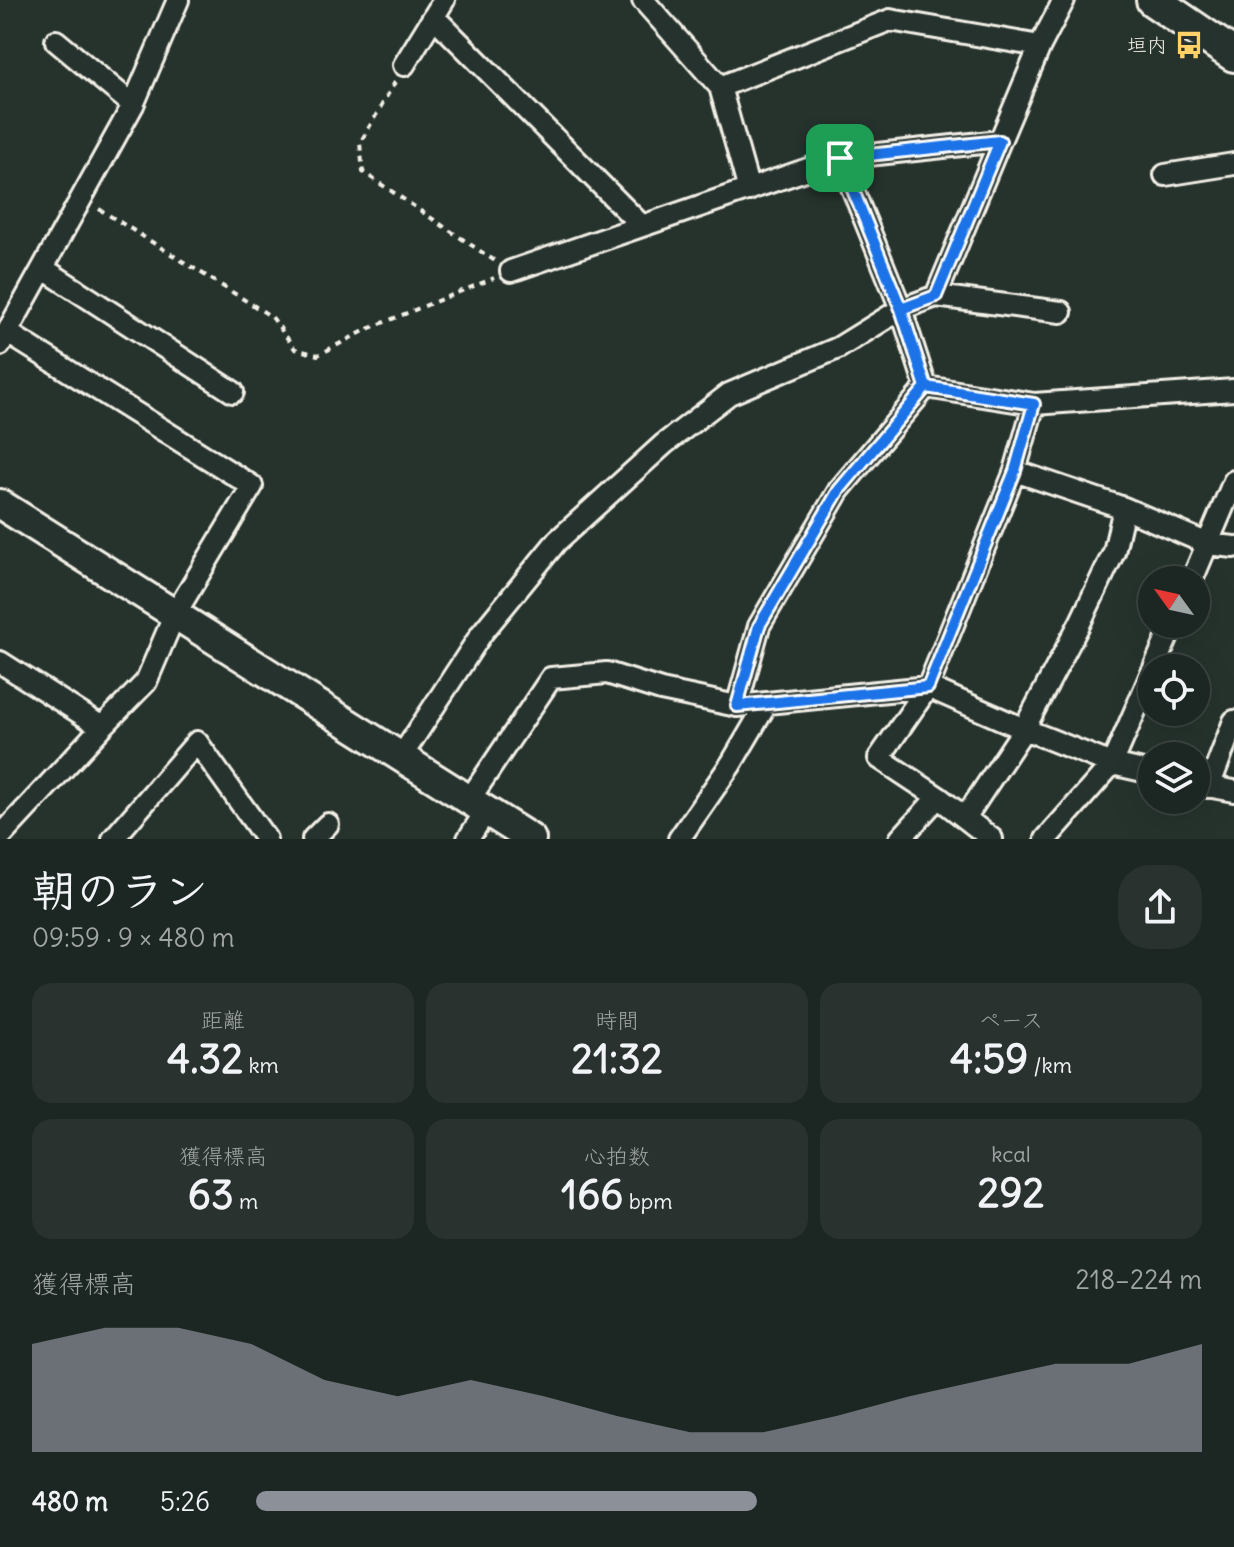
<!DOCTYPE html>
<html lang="ja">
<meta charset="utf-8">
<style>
body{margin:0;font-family:Delius,"Klee One",sans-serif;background:#29322f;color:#f1f3f6;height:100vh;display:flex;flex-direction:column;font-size:30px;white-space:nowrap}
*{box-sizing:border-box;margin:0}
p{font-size:26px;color:#a0a5a5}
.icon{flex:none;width:44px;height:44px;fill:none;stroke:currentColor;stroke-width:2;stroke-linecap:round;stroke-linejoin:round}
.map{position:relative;height:839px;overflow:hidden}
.panel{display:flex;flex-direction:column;background:#1c2622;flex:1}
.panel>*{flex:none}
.needle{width:52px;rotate:303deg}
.controls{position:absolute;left:1138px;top:566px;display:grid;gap:16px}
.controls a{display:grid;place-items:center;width:72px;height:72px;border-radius:50%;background:#1c2622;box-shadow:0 8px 32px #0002,0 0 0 2px #3a4340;font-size:40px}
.pin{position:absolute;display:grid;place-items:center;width:68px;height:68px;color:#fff;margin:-34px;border-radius:16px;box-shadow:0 4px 12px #0006}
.round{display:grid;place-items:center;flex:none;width:84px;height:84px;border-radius:32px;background:#29322f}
.overview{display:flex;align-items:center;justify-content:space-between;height:136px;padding:0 32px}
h1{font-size:44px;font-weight:800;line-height:60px}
.stats{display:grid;grid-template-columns:repeat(3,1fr);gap:12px;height:136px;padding:8px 32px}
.stats div{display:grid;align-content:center;border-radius:20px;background:#29322f;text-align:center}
.stats b{font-size:40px;font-weight:800}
.stats small{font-size:22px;font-weight:400}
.stats p{font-size:22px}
.chart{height:224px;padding:16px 32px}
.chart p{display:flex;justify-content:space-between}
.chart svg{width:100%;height:144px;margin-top:8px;fill:#8c9099;opacity:.7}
ul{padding:0 32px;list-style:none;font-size:26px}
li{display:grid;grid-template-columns:128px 96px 1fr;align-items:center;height:60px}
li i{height:20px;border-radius:10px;background:#8c9099}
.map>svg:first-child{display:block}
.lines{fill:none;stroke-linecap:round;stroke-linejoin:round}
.street-casing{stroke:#f4f1e8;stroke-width:26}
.secondary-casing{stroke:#f4f1e8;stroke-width:34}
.primary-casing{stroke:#f4f1e8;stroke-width:38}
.path{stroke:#f4f1e8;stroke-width:4;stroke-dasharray:6 6;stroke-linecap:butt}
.street{stroke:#26332d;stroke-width:20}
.secondary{stroke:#26332d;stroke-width:28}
.primary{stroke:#26332d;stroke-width:32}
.route-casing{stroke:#fff;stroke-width:16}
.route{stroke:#1a73e8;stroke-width:10}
.labels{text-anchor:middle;stroke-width:7;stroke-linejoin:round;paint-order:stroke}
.poi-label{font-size:20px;fill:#f4f1e8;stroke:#26332d;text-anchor:end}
</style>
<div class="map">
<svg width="1234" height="839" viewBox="0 0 1234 839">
<rect width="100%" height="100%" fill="#26332d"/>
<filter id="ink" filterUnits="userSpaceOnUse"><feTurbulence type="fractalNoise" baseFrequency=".0125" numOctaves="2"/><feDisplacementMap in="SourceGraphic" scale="16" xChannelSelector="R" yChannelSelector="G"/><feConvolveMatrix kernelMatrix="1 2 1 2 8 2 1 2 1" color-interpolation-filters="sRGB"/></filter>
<g filter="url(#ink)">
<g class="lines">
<defs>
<path id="street" d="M643,0L720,87L749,190
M434,17L642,226
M56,41L133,105
M404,65L444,0
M720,87L890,20L1040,46
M840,158L901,309L926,387
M1165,175L1234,164
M44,269L233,392
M511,271L840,158L1000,141L1040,46L1064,0
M936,296L1000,141
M0,345L133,105L178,0
M926,387L1034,404L1015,471L928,687L879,758L938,797L992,839
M1034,404L1234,390
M1015,471L1124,508L1208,544L1234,547
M1192,580L1234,481
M0,662L102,727
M1154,668L1173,624
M737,706L759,626L839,490L926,387
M401,757L482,633L557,541L664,444L729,394L838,348L901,309L936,296L1061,312
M1196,784L1234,791
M1209,787L1234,721
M469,800L551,678L607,673L661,690L737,706L928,687L1024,729L1112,764L1152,773
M965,818L1024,729L1080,623L1114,552L1124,508
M0,837L102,727L146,682L175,614L252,486L8,333
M113,839L197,742L266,839
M313,839L328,824
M468,839L486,811
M679,839L731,764L767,703
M900,839L938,797
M1046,839L1112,764L1152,672"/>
<path id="secondary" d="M0,504L531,839"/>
<path id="primary" d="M1153,0L1234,55"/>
</defs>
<use href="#street" class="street-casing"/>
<use href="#secondary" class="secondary-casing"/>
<use href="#primary" class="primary-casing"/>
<path class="path" d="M395,82L360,143L363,172L495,261
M99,209L272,317L295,349L318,355L370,328L494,278"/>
<use href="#street" class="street"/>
<use href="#secondary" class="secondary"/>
<use href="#primary" class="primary"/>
</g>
</g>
<g class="lines" filter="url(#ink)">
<defs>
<path id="route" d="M840,158L901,309L926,387L1034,404L1015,471L928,687L737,706L759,626L839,490L926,387L901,309L936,296L1000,141L840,158"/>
</defs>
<use href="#route" class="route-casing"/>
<use href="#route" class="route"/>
</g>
<defs>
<symbol id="bus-bare" viewBox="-9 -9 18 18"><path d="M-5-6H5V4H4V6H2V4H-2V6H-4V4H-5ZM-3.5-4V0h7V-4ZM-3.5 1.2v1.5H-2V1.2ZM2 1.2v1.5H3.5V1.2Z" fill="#ffd166" stroke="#26332d" stroke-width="2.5" paint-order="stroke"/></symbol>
</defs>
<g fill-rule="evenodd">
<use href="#bus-bare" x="1169" y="25" width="40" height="40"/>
</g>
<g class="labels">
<g class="poi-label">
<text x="1167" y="52">垣内</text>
</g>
</g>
</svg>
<div class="controls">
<a><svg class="needle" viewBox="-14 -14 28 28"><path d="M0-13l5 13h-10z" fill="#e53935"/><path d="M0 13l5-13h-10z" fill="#a0a5a5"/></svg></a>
<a><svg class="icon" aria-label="locate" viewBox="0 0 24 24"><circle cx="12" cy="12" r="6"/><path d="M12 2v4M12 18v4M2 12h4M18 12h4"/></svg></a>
<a><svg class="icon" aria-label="layers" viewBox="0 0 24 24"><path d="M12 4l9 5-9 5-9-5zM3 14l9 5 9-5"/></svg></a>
</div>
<div class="pin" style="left:840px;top:158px;background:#1e9e55"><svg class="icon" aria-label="arrive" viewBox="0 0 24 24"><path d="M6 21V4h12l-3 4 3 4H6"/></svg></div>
</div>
<section class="panel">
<div class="overview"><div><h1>朝のラン</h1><p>09:59 · 9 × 480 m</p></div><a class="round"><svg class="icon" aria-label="share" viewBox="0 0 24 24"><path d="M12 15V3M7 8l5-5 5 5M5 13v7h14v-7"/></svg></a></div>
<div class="stats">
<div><p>距離</p><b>4.32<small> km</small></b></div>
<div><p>時間</p><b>21:32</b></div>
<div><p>ペース</p><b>4:59<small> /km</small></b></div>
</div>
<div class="stats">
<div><p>獲得標高</p><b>63<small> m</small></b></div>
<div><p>心拍数</p><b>166<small> bpm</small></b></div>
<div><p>kcal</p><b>292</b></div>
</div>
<div class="chart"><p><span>獲得標高</span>218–224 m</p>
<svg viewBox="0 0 160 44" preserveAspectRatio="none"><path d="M0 44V11L10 6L20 6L30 11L40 22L50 27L60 22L70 27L80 33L90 38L100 38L110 33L120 27L130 22L140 17L150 17L160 11V44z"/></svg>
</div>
<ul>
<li><b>480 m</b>5:26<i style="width:53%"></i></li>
</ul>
</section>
